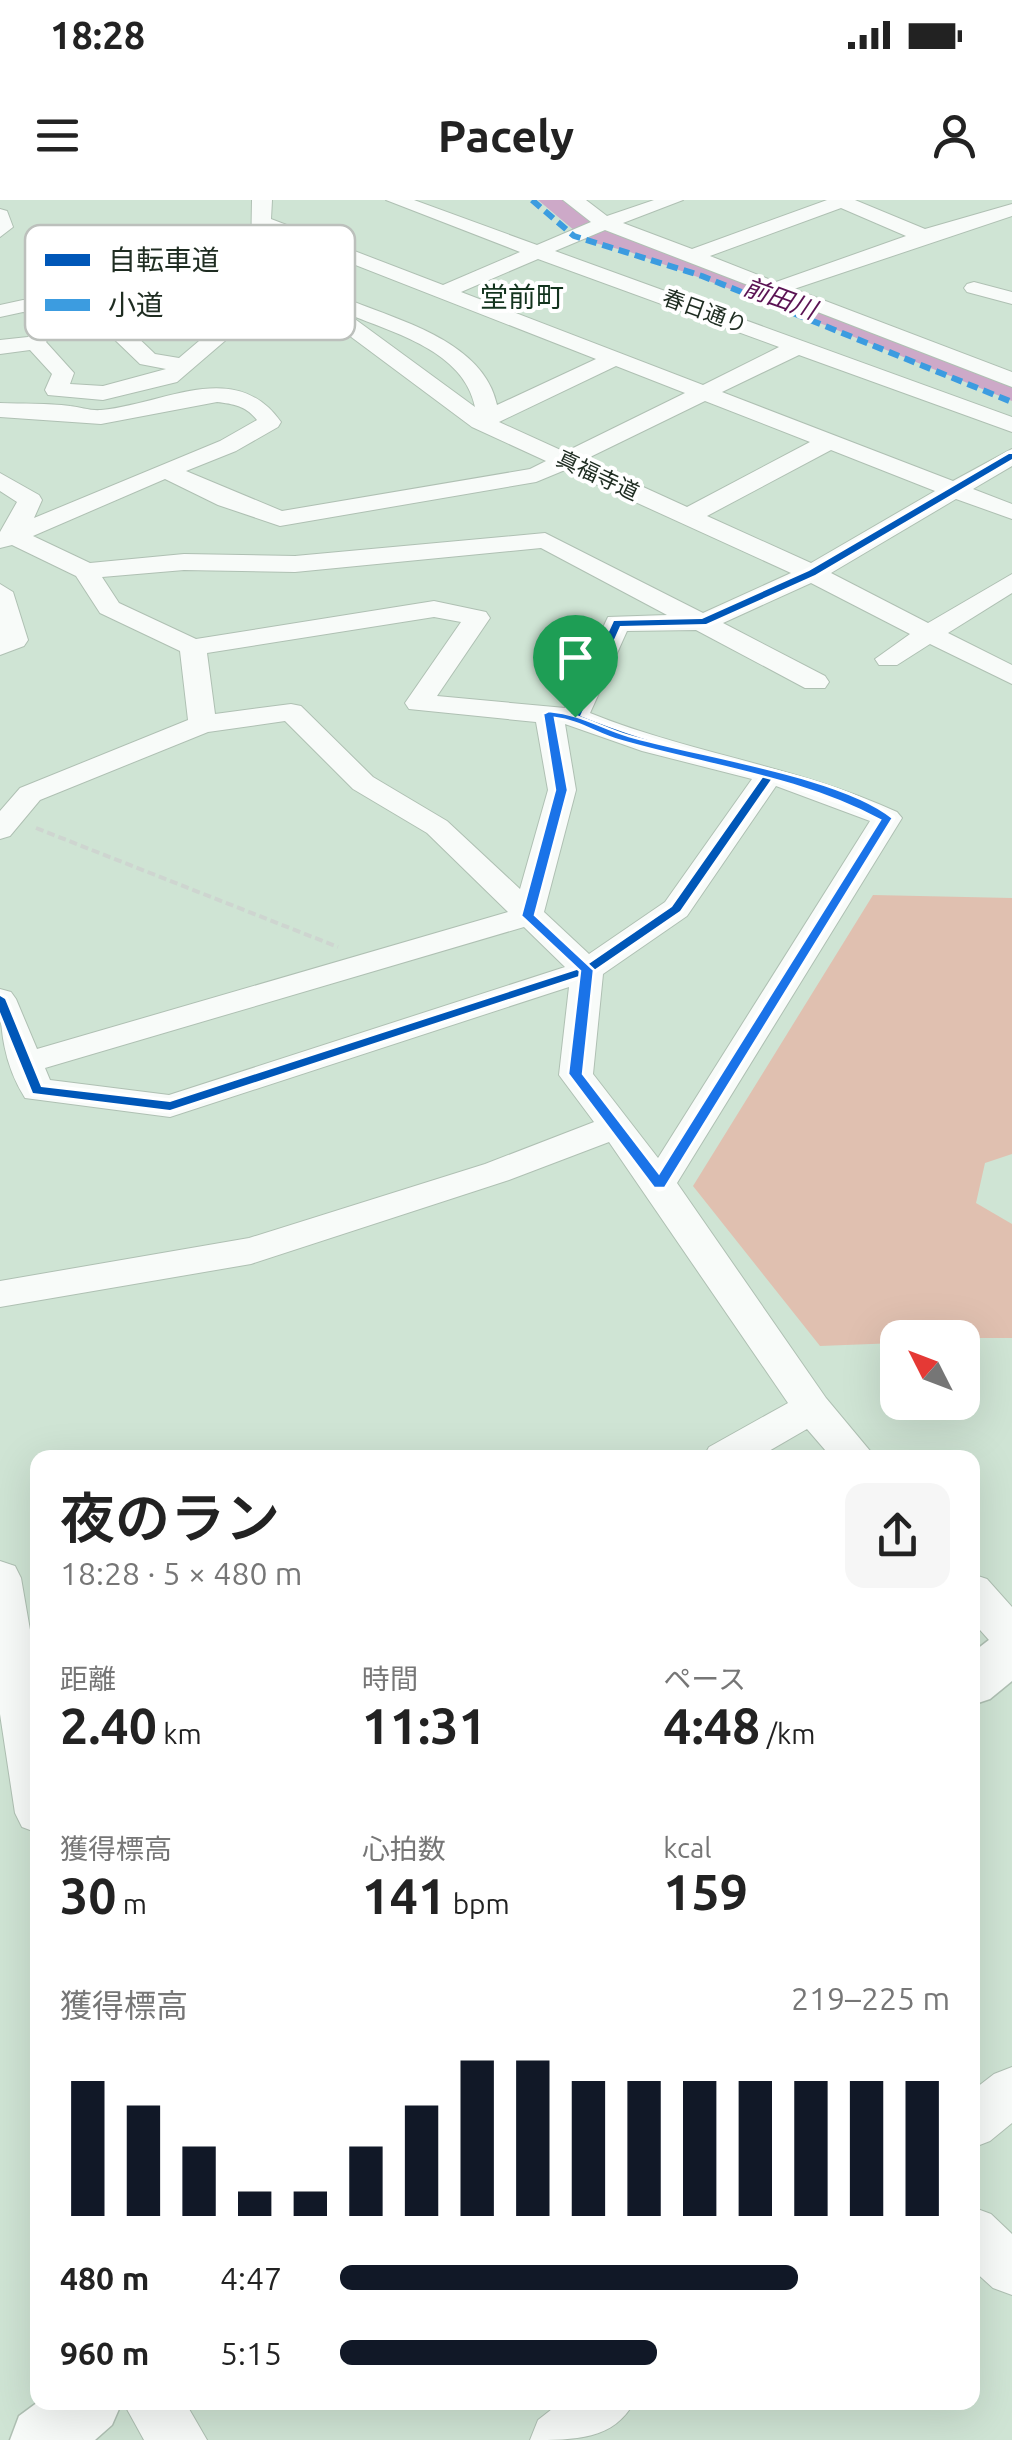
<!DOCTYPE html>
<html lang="ja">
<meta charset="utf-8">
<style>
body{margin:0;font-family:Ubuntu,"Noto Sans JP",sans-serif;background:#f6f6f6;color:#222;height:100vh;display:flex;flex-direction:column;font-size:38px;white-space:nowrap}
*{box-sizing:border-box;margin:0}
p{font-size:32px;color:#767676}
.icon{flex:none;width:55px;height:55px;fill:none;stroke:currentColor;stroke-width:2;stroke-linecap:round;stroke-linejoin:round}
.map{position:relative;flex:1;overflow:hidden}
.side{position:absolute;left:30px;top:1250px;width:950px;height:960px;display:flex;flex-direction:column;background:#fff;border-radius:20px;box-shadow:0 10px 40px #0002}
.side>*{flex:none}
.needle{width:65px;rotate:312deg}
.controls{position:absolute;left:880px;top:1120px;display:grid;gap:20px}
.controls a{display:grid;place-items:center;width:100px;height:100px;border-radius:20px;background:#fff;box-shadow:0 10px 40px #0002;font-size:50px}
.pin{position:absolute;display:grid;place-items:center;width:85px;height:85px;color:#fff;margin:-102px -42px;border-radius:50% 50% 50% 0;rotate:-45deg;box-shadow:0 0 10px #0007}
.pin .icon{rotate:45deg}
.round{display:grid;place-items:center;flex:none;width:105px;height:105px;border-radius:20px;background:#f6f6f6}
.summary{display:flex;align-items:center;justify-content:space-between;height:170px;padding:0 30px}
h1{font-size:55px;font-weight:600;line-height:75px}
.stats{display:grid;grid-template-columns:repeat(3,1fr);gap:15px;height:170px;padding:10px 30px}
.stats div{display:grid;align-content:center}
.stats b{font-size:50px;font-weight:600}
.stats small{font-size:28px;font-weight:400}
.stats p{font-size:28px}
.chart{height:280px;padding:20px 30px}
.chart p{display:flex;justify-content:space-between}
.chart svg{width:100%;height:180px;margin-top:10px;stroke:#111827;stroke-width:6}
ul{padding:0 30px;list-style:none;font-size:32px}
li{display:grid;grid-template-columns:160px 120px 1fr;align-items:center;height:75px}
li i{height:25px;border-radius:12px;background:#111827}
.status{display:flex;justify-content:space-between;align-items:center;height:70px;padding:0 50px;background:#fff;direction:ltr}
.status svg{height:28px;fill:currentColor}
header{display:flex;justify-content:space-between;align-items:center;height:130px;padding:0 30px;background:#fff;font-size:45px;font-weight:600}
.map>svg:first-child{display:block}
.green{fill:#e0c0b0}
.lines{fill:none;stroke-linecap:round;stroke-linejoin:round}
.river{fill:#cda9c8;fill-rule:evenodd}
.minor-casing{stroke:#afc0b3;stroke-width:2}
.major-casing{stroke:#afc0b3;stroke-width:3}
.path{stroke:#ced5d0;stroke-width:4;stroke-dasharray:8 4;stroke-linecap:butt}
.minor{fill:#f8fbf9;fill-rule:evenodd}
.major{fill:#f8fbf9;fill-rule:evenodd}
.quiet{stroke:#3c9ce0;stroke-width:6;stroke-dasharray:11 6;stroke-linecap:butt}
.cycleway-casing{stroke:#fff;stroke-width:7}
.cycleway{fill:#0057b8;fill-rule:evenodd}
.route{fill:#1a73e8;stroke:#fff;stroke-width:2.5;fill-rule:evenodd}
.labels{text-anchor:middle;stroke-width:8;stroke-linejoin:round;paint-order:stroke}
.far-street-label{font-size:22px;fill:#1e2c21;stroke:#fff}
.far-water-label{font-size:25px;font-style:italic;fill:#5a1253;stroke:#fff}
.far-quarter-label{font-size:28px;fill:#13341e;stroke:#fff}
.key{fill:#fff;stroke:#bcc0bc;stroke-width:2.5}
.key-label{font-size:28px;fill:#1e2c21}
</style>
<div class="status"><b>18:28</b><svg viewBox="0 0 49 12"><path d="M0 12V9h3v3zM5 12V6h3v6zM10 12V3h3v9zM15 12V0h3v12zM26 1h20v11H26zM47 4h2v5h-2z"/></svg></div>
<header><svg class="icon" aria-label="menu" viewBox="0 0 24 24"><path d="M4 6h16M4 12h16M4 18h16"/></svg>Pacely<svg class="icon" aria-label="person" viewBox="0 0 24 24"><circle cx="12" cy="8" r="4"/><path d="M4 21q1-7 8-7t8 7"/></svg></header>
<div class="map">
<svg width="1012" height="2240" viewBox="0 0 1012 2240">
<rect width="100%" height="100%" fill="#cfe4d4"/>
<path class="green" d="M873,695L1012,698V954L985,963L976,1003L1012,1024V1138H898L897,1143L820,1146L693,986Z"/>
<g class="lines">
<path class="river" d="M538,0H570L607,29L650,40L812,97L1012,179V201L790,111L630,52L587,41Z"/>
<defs>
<path id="minor" d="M252,0H272L271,19L443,85L520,52L386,0H414L537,45L591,22L563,0H586L607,16L654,0H683L623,23L692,49L827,0H855L925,29L1012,4V16L794,89L1012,172V187L605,30L555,51L1012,217V232L799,155L722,192L953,281L1012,249V266L973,289L1012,304V319L956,299L831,373L928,423L1012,374V393L948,433L1012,465V484L930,444L897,465H879L875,459L910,434L811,383L723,423L825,476L829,482L825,488H805L696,430L627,431L590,513C691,554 798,566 897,612L902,618L677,983L826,1198L876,1258H832L807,1229L757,1258H703L709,1247L788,1203L609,942L509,980L251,1064L0,1107V1081L249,1038L485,964L594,922L559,875L569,787L170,917L25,898C3,863 0,829 0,789L11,792L16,799L37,849L508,712L427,633L353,589L285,521L208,532L40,600L10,636L0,639V611L20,588L188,520L180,451L100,413L76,376L12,345L0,348V332L17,302L0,291V273L39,295L42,300L34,318L220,241L257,220C246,206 234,204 217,202L101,224L0,217V203C23,204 47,203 70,206C80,207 91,211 101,210C163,205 235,157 281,222L278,227L236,251L186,271L282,311L530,269L546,261L472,227L311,107L248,121L177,182L103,200L48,195L45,190L52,174L30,150L0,154V140L28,137L45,114L23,112L0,117V105L23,100L53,101L66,84L73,82L83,88L46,142L74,173L70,184L103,186L166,169L140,164L113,138L110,133L125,110L234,111L298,97C248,59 251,63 252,0ZM841,8L906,36L776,82L710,56ZM271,32L596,159L497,205C484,143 404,122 352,101L345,99L335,104L274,60ZM538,59L779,147L703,185L461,92ZM348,114C394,133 464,151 475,207ZM139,121L219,124L179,158L155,154L132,132ZM616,166L685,193L565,252L499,222ZM705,201L810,242L687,307L584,260ZM831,250L935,291L811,363L707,316ZM565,270L791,373L703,413L545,333L295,356L184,354L90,363L33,336L165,279L218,305L280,326L536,282ZM541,348L667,415L608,417L565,508L437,496L490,418L486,412L434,401L196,439L119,403L102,377L184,370L295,372ZM434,417L461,422L405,503L409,509L536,522L548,590L520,689L447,621L373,577L301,506L291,504L215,514L207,453ZM565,524L642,551L752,579L665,702L589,754L544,712L576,590ZM776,586L870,621L658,958L593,874L603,774L687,716ZM524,727L565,767L169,895L50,880L45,868Z
M0,9L7,11L13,27L0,37Z
M974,82L1012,92V104L967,92L964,88L967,84Z
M0,384L13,392L28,440L24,446L0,455Z
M0,1361L15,1366L21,1378L38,1476V1633L22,1627L15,1613L0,1514Z
M972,1374L987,1379L1012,1407V1454L997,1449L972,1421Z
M1012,1867V1923L990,1941L972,1948V1891L994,1874Z
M972,2007L991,2014L1012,2034V2095L993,2088L972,2069Z
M123,2202H185L207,2240H144Z
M561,2202H634C614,2240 575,2240 530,2240L538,2220Z"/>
<path id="major" d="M1012,1429V1481L990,1499L972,1505V1453L994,1436Z
M38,2202H122L112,2225L95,2240H10L19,2216Z"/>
</defs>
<use href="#minor" class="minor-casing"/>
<use href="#major" class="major-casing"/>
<path class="path" d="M36,628L338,747"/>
<use href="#minor" class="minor"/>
<use href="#major" class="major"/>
<path class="quiet" d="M532,0L574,36L702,76L1012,202"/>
<defs>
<path id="cycleway" d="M1009,254H1012V259L815,375L706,424L620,426L580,516C619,532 659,544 700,555C757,569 844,585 892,618L663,987L659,988L653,984L881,619L846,603L772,578L680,711L591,772L170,910L33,893L0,812V796L5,799L41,887L170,902L583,768L672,707L764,576L649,547L572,519L570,517L614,421L702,419L809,371Z"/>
</defs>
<use href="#cycleway" class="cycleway-casing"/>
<use href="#cycleway" class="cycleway"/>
</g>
<path class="route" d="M549,511C582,514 599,527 629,536C698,556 842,576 893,618L665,988H654L568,874L580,771L521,716L555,590L543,514ZM555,518C580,521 598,535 621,541C707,566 800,577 880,620L659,973L583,874L594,770L535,715L568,590Z"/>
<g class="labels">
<g class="far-street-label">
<text transform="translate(705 111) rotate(20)" y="8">春日通り</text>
<text transform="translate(598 275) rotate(25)" y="8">真福寺道</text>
</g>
<g class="far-water-label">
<text transform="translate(780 98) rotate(20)" y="9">前田川</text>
</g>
<g class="far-quarter-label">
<text x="522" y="107">堂前町</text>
</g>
</g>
<rect x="25" y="25" width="330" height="115" rx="15" class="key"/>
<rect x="45" y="54" width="45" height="12" fill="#0057b8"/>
<rect x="45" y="99" width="45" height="12" fill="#3c9ce0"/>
<g class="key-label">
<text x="108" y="70">自転車道</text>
<text x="108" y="115">小道</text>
</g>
</svg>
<div class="controls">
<a><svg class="needle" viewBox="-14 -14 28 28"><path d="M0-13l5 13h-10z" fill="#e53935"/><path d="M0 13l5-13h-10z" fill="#767676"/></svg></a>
</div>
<div class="pin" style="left:575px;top:517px;background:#1e9e55"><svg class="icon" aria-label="arrive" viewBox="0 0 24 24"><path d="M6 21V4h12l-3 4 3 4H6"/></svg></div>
<section class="side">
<div class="summary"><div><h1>夜のラン</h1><p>18:28 · 5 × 480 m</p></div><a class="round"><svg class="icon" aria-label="share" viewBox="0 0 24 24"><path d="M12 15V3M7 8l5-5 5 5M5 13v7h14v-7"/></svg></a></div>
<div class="stats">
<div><p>距離</p><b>2.40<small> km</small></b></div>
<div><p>時間</p><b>11:31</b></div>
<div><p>ペース</p><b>4:48<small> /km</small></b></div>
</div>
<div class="stats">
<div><p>獲得標高</p><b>30<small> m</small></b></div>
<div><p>心拍数</p><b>141<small> bpm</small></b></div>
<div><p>kcal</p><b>159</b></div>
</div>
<div class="chart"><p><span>獲得標高</span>219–225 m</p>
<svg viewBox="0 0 160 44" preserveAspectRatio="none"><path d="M5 44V11M15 44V17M25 44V27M35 44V38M45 44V38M55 44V27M65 44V17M75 44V6M85 44V6M95 44V11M105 44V11M115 44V11M125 44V11M135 44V11M145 44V11M155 44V11"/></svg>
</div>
<ul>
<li><b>480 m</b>4:47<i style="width:75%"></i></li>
<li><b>960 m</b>5:15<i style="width:52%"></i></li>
</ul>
</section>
</div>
